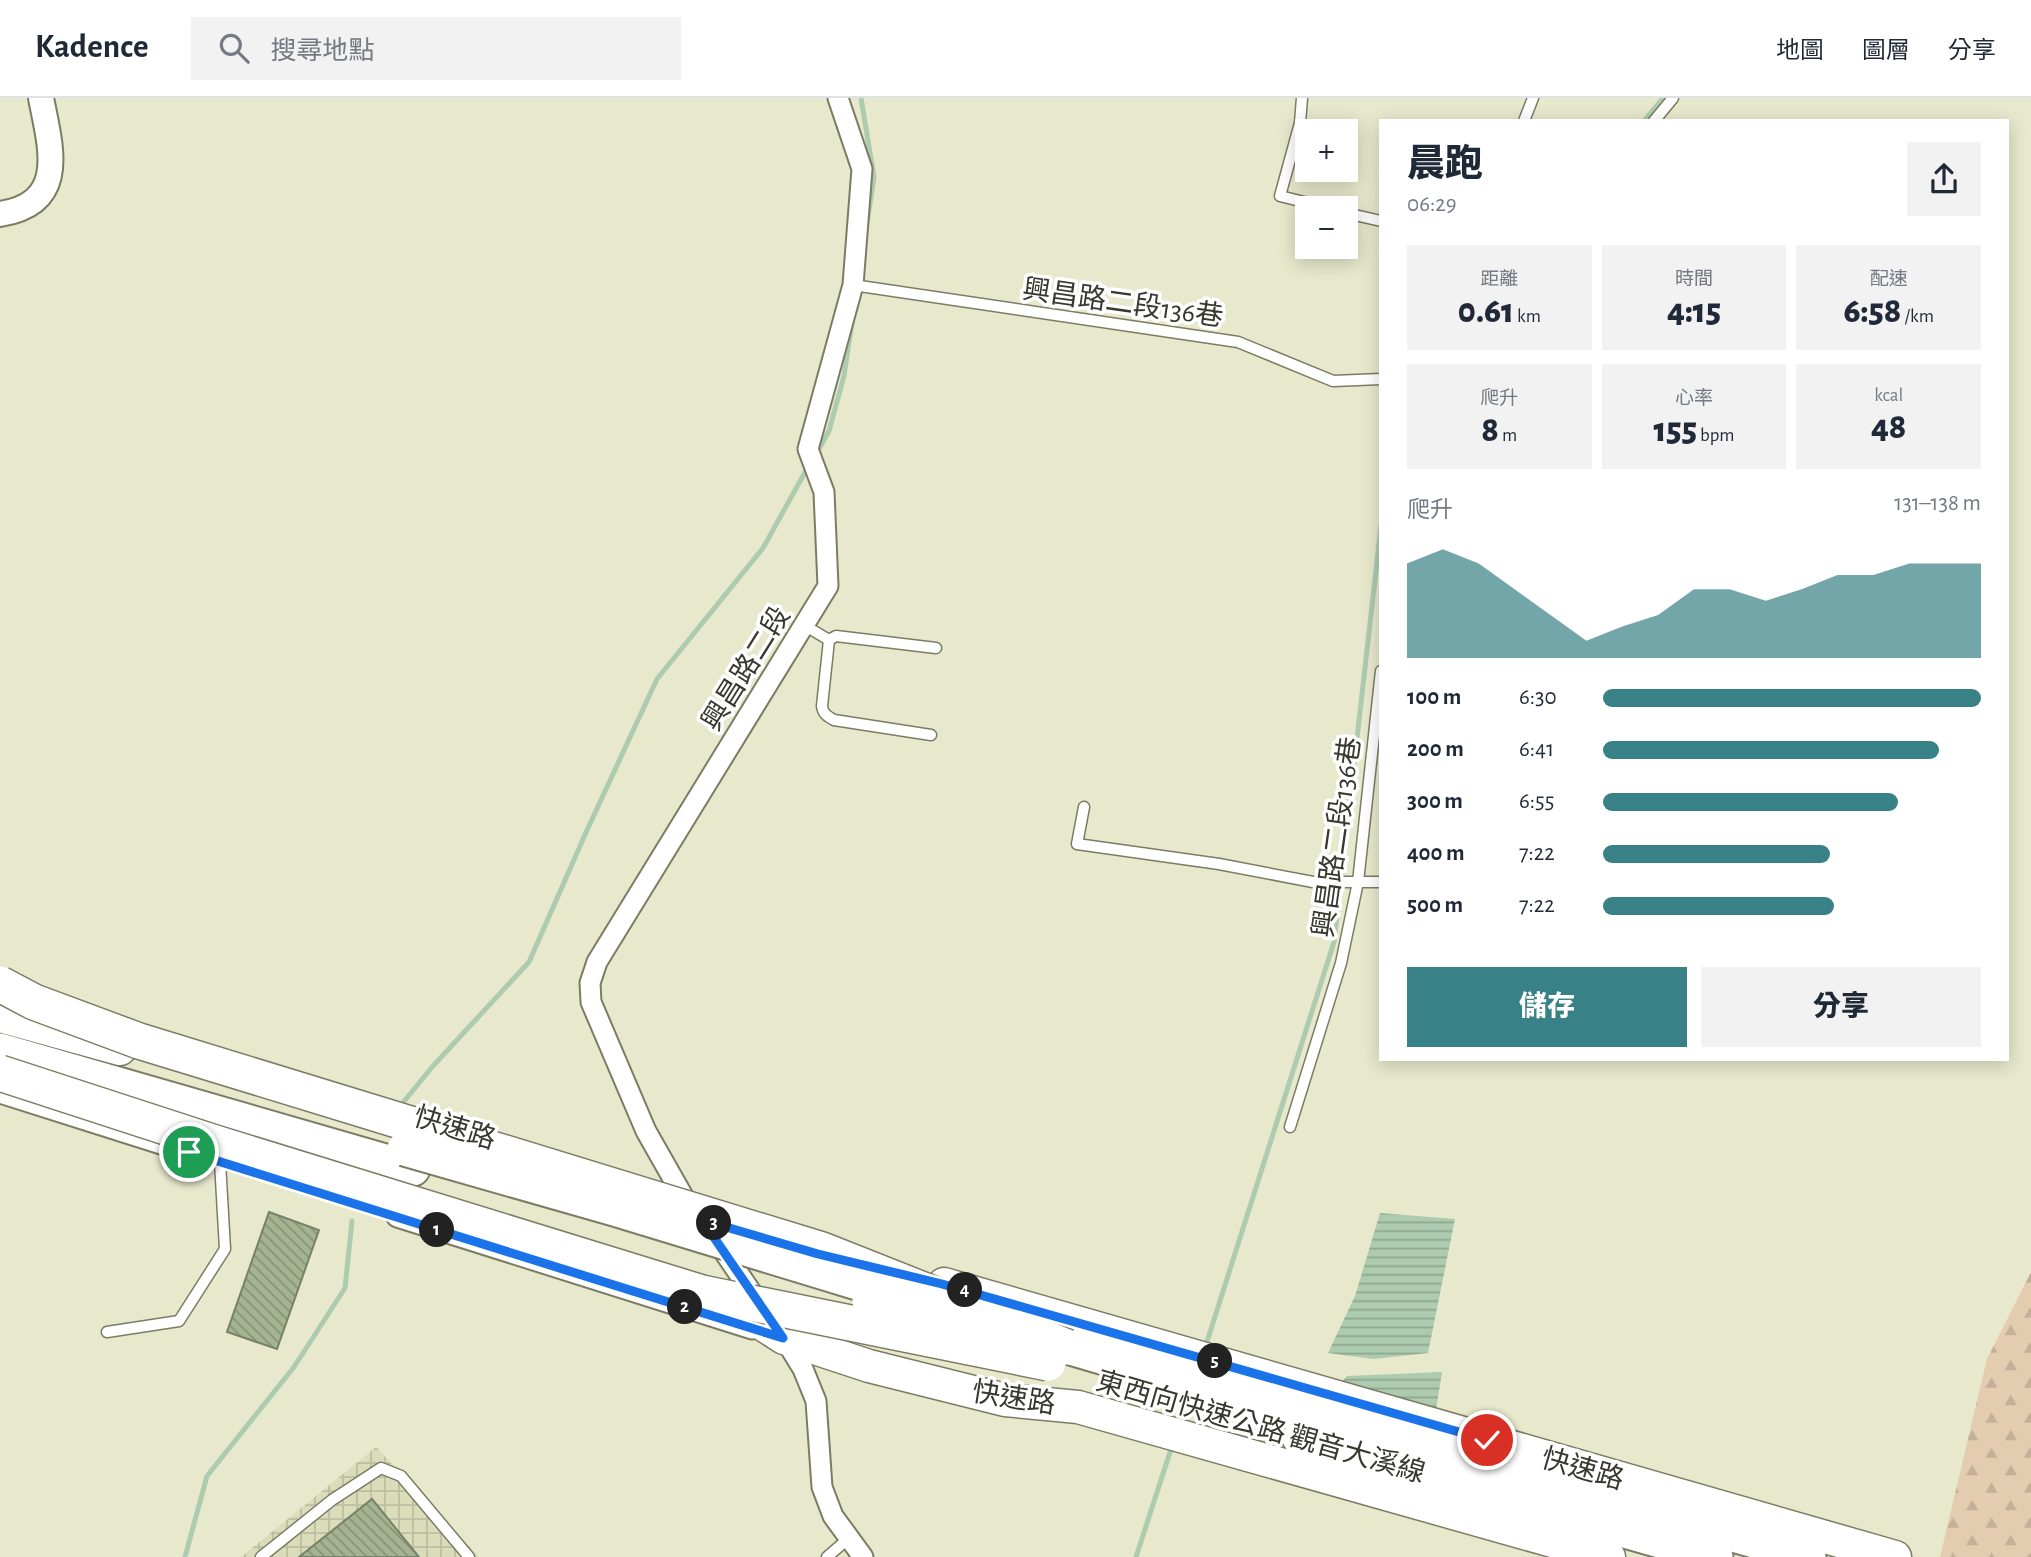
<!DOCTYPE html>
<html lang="zh-TW">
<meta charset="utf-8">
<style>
body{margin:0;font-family:"Alegreya Sans","Noto Sans TC",sans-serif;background:#f2f2f3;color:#1f2937;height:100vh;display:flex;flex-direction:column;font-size:26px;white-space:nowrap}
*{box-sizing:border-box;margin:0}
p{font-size:23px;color:#747a83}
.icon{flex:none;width:38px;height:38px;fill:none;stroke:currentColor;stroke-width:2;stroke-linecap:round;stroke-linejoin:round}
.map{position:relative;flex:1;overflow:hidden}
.side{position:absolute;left:1379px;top:21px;width:630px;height:942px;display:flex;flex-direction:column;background:#fff;border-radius:0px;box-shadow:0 4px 18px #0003}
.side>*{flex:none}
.controls{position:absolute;left:1295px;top:21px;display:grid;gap:14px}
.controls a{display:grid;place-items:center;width:63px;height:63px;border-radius:0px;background:#fff;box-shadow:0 4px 18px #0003;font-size:35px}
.pin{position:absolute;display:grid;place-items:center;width:60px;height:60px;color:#fff;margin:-30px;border:4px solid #fff;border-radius:50%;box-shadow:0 2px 7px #0007}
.km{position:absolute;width:35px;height:35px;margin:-18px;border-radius:50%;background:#222;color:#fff;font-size:19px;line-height:35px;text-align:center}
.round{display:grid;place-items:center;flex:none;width:74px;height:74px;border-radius:0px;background:#f2f2f3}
.headline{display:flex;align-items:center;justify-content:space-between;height:119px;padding:0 28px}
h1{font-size:38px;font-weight:800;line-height:52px}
.figures{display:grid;grid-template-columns:repeat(3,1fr);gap:10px;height:119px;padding:7px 28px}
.figures div{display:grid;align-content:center;border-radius:0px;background:#f2f2f3;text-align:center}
.figures b{font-size:35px;font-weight:800}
.figures small{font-size:19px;font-weight:400}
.figures p{font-size:19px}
.chart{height:196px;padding:14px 28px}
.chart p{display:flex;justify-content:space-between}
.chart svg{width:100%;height:126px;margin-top:7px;fill:#388186;opacity:.7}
.cta{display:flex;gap:14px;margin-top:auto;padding:14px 28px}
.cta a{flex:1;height:80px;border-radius:0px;background:#388186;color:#fff;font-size:28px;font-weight:800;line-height:80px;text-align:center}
.cta a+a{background:#f2f2f3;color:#1f2937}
ul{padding:0 28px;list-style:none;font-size:23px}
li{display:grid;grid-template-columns:112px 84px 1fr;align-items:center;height:52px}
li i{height:18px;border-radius:9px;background:#388186}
header{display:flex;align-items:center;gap:42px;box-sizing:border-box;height:98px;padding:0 35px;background:#fff;border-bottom:2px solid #e0e1e3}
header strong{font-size:33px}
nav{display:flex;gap:38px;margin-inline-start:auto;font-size:24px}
.search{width:490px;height:63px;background:#f2f2f3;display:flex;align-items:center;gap:18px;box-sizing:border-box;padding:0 24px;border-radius:0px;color:#747a83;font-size:26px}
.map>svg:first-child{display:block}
.industrial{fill:url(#industrial-grid)}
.forest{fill:url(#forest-firs)}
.water{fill:url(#water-rules)}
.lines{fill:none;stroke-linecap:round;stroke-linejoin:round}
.stream{stroke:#adcbae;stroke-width:5}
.building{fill:url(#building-back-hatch);stroke:#77816b;stroke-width:2}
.service-casing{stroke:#7c7c64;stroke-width:13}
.minor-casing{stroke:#7c7c64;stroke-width:23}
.tertiary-casing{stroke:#7c7c64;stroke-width:28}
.primary-casing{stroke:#7c7c64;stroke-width:35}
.trunk-casing{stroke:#7c7c64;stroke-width:37}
.service{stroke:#fff;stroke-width:10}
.minor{stroke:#fff;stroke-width:19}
.tertiary{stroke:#fff;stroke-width:24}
.primary{stroke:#fff;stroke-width:32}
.trunk{stroke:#fff;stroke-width:33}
.trunk-bridge-casing{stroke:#7c7c64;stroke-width:37;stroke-linecap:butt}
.motorway-bridge-casing{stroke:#7c7c64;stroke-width:38;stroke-linecap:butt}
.trunk-bridge{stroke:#fff;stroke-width:33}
.motorway-bridge{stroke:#fff;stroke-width:35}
.route-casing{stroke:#fff;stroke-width:14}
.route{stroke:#1a73e8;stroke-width:9}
.labels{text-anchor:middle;stroke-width:7;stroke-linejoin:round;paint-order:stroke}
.street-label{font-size:28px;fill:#38382e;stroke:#fff}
</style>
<header>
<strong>Kadence</strong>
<div class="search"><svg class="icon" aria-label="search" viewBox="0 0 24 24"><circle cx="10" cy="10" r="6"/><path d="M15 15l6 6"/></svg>搜尋地點</div>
<nav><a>地圖</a><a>圖層</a><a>分享</a></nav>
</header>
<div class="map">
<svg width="2031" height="1459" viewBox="0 0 2031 1459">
<defs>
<pattern id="industrial-grid" width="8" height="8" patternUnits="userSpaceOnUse" patternTransform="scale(1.75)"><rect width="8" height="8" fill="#dbdcba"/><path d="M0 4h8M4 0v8" fill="none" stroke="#bdbea0"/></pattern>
<pattern id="forest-firs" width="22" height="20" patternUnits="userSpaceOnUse" patternTransform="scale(1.75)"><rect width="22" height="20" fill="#e4ccb1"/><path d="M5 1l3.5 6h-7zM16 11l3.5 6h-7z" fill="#c4b099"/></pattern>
<pattern id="water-rules" width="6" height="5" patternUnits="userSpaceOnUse" patternTransform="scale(1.75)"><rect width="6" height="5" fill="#adcbae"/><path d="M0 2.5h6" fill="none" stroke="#8ea68e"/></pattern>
<pattern id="building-back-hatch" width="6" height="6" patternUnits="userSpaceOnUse" patternTransform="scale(1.75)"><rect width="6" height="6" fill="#a4b491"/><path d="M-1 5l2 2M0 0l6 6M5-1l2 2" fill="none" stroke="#879377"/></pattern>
</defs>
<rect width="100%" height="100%" fill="#e8e8cd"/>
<path class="industrial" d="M376,1349L479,1459H241Z"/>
<path class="forest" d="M2031,1174V1459H1940L1987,1261Z"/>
<path class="water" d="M1380,1115L1455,1121L1428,1255L1373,1261L1328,1255L1355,1198Z
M1442,1274L1435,1318L1340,1286L1347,1278Z"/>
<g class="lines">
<path class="stream" d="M861,0L874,79L867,125
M1644,23L1663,0
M816,356L829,333L844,278L852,224
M401,1007L433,968L529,864L588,730L657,581L763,450L809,367
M1205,1250L1334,844L1381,428
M1180,1326L1190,1295
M185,1459L207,1378L294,1269L345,1190L352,1123
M1136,1459L1173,1345"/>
</g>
<path class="building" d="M269,1114L319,1132L277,1251L227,1234Z
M372,1401L419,1459H299Z"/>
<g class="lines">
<defs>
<path id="service" d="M1302,0L1300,25L1280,98L1328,110
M1524,23L1533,0
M1654,23L1673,0
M1346,115L1381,123
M853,187L1238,244L1333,283L1381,281
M804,527L829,542L822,608C823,616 827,618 834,622L931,637
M829,542L836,538L936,550
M1084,709L1077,746L1219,766L1313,784H1381
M1290,1029L1341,865L1358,784L1381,573
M107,1234L179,1223L225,1151L220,1064
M261,1459L332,1402L381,1370L401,1378L469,1459
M827,1459L849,1440"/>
<path id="minor" d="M0,995L161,1046
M692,1110L684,1100L646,1033L591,904L590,885L597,864L828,488L824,394L808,351L853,187L862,71L838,0
M397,1119L752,1231
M716,1142L760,1207
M784,1240L803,1271L816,1303L822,1389L833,1418L863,1459"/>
<path id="tertiary" d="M0,116C68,105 51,51 41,0"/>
<path id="primary" d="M0,918L120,951
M944,1186L1895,1459
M725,1202L784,1240L869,1268L1005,1302L1078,1309L1609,1459"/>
<path id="trunk" d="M0,952L413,1071
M1067,1249C1313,1322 1562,1386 1809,1459
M1299,1340L1716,1459"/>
</defs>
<use href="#service" class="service-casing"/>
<use href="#minor" class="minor-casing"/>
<use href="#tertiary" class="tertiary-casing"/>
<use href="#primary" class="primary-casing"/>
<use href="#trunk" class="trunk-casing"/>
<use href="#service" class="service"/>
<use href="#minor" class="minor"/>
<use href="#tertiary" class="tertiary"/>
<use href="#primary" class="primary"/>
<use href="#trunk" class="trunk"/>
<defs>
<path id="trunk-bridge" d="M404,1051L614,1111L900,1198
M869,1203L978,1238"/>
<path id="motorway-bridge" d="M0,886L34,904L139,943L822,1152L1067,1249
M0,975L212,1044L702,1195L1048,1265"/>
</defs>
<use href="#trunk-bridge" class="trunk-bridge-casing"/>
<use href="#motorway-bridge" class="motorway-bridge-casing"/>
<use href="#trunk-bridge" class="trunk-bridge"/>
<use href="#motorway-bridge" class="motorway-bridge"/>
</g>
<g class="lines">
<defs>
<path id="route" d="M189,1054L783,1240L702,1122L818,1156L942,1186L1487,1342"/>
</defs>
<use href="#route" class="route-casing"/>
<use href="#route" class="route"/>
</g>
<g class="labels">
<g class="street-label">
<text transform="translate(1123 204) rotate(8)" y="10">興昌路二段136巷</text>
<text transform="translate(745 570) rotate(-58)" y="10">興昌路二段</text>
<text transform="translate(1336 739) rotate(-82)" y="10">興昌路二段136巷</text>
<text transform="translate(455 1029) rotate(17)" y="10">快速路</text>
<text transform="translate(1014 1299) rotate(9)" y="10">快速路</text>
<text transform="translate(1261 1328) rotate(16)" y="10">東西向快速公路 觀音大溪線</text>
<text transform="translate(1583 1370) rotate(16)" y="10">快速路</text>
</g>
</g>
</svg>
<div class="controls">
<a>+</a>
<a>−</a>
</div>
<div class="pin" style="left:189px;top:1054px;background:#1e9e55"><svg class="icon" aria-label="arrive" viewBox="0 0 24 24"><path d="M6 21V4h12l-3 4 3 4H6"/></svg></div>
<div class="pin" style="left:1487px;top:1342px;background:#d93025"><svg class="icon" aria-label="check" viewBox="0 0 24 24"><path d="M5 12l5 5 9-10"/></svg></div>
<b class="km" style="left:437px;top:1132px">1</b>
<b class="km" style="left:685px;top:1209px">2</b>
<b class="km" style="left:714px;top:1125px">3</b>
<b class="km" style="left:965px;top:1192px">4</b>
<b class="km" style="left:1215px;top:1263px">5</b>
<section class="side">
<div class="headline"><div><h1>晨跑</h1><p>06:29</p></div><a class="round"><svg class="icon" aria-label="share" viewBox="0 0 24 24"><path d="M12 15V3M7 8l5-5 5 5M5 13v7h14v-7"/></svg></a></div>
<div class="figures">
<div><p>距離</p><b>0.61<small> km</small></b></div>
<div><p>時間</p><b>4:15</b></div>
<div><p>配速</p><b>6:58<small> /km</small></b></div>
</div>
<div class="figures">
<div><p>爬升</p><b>8<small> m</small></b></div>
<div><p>心率</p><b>155<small> bpm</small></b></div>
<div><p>kcal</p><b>48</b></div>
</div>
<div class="chart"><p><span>爬升</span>131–138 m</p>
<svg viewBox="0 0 160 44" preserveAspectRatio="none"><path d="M0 44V11L10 6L20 11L30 20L40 29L50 38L60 33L70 29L80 20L90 20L100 24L110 20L120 15L130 15L140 11L150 11L160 11V44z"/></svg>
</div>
<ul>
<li><b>100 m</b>6:30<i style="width:100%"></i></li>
<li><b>200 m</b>6:41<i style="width:89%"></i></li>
<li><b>300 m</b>6:55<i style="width:78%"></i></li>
<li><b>400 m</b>7:22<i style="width:60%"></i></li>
<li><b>500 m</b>7:22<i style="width:61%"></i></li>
</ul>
<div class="cta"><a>儲存</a><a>分享</a></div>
</section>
</div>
